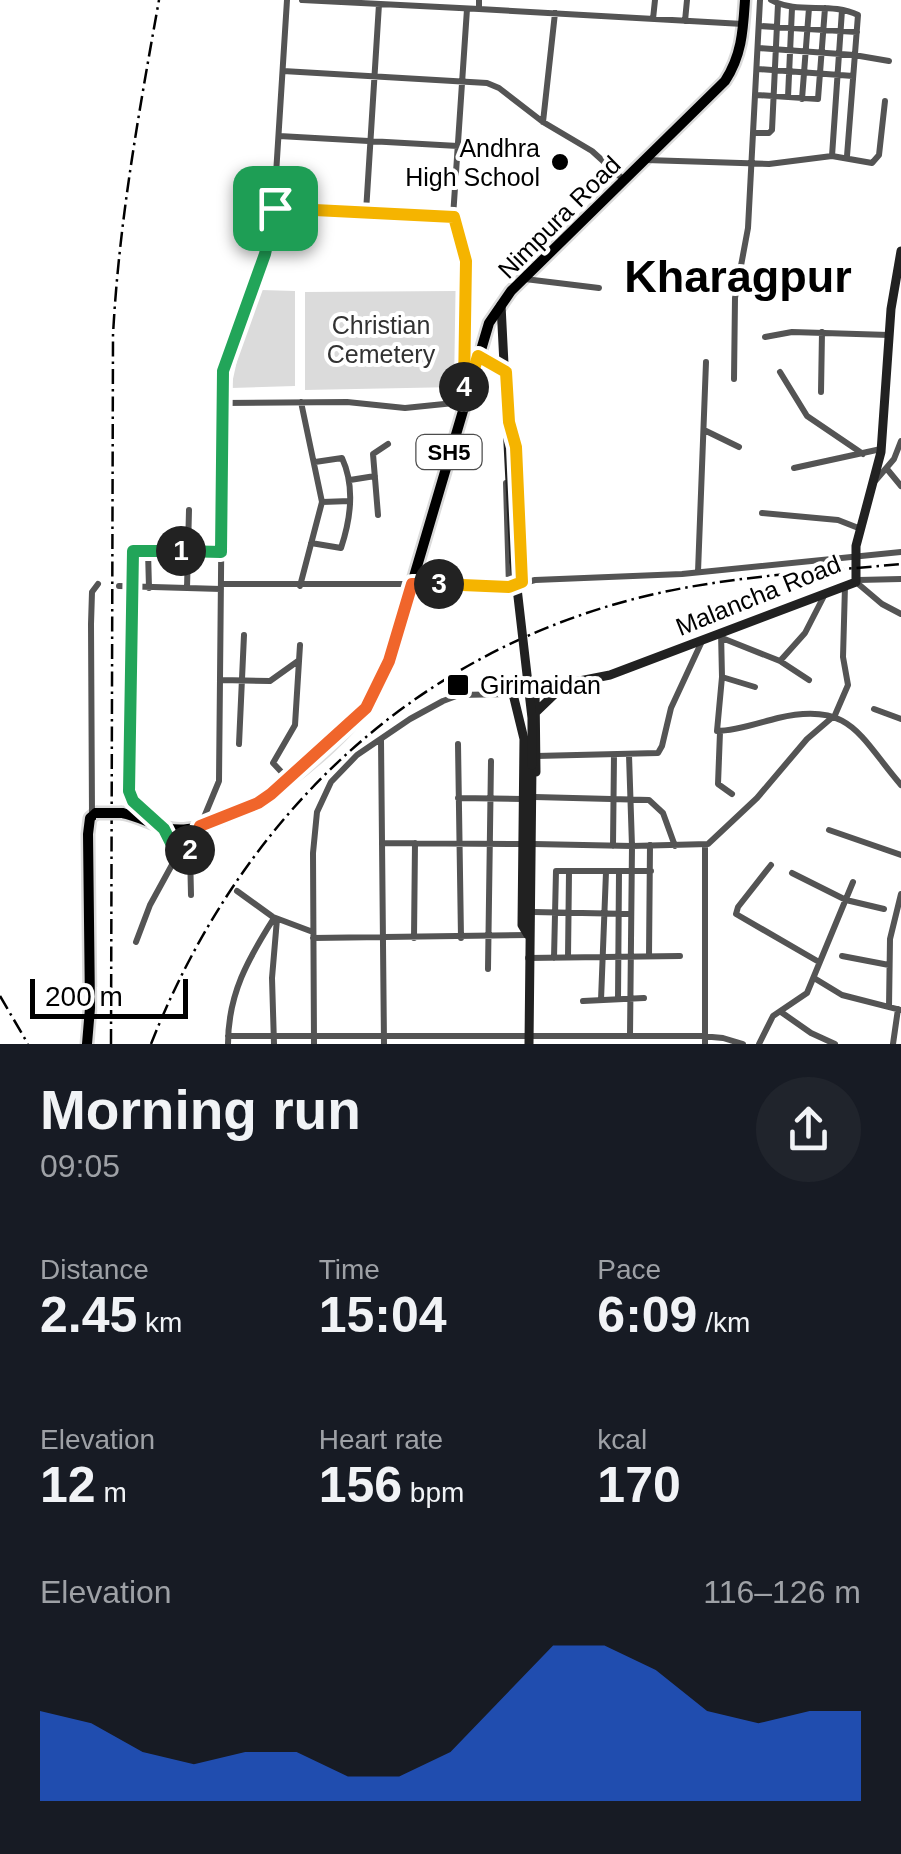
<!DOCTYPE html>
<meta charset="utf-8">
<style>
body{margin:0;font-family:Arial,sans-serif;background:#20242c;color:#f1f3f6;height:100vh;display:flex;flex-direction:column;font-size:38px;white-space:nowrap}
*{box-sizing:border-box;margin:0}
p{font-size:32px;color:#9ea1a6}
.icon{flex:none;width:55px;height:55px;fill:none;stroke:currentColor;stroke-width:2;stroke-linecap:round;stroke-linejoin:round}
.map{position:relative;height:1044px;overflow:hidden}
.panel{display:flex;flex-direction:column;background:#171b24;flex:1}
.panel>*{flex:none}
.scale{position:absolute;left:30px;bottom:25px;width:158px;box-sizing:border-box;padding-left:10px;border:5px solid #000;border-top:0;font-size:28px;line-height:35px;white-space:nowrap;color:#000;-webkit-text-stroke:8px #fff;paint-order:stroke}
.pin{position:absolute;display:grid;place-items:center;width:85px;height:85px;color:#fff;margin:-42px;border-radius:20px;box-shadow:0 5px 15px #0006}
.km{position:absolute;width:50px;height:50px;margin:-25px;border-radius:50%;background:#222;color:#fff;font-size:28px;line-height:50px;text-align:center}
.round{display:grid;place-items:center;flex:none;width:105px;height:105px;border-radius:52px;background:#20242c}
.headline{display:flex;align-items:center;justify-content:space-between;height:170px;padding:0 40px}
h1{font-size:55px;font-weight:700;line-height:75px}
.stats{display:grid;grid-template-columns:repeat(3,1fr);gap:15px;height:170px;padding:10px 40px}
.stats div{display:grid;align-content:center}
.stats b{font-size:50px;font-weight:700}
.stats small{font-size:28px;font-weight:400}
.stats p{font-size:28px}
.chart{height:280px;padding:20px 40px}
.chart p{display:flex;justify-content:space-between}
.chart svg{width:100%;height:180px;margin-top:10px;fill:#2563eb;opacity:.7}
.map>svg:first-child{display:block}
.green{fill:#dbdbdb}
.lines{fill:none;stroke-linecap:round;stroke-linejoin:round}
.primary-casing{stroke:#dbdbdb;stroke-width:15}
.street{stroke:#545454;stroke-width:6}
.secondary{stroke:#212121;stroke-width:9}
.primary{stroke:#000;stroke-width:10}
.rail{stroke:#000;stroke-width:2.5;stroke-dasharray:15 5 2.5 5;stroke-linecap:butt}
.primary-bridge-casing{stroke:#dbdbdb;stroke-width:15;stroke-linecap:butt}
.secondary-bridge{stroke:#212121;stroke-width:9}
.primary-bridge{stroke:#000;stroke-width:10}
.split-1-casing{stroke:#fff;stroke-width:20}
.split-2-casing{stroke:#fff;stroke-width:20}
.split-3-casing{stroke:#fff;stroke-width:20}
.split-4-casing{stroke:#fff;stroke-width:20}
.split-5-casing{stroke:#fff;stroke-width:20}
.split-1{stroke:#22a559;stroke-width:12}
.split-2{stroke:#22a559;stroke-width:12}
.split-3{stroke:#f0652b;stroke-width:12}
.split-4{stroke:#f5b400;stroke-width:12}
.split-5{stroke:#f5b400;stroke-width:12}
.poi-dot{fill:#000;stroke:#fff;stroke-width:4}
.labels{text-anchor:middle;stroke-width:8;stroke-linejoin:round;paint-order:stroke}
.shield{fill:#fff;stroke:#4c4c4c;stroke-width:2.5}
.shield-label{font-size:22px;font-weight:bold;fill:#000}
.poi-label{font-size:25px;fill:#000;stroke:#fff;text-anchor:end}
.street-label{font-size:25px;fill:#000;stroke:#fff}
.park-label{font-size:25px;fill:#323232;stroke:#fff}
.town-label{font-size:45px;font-weight:bold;fill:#000;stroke:#fff}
</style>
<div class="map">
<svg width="901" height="1044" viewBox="0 0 901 1044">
<rect width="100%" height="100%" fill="#fff"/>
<path class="green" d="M261,290L295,291V386L231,388L240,347Z
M456,291L457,387L305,390V292Z"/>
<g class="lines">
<defs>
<path id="primary" d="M478,356L506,372
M122,813C145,817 163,833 188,829C245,822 330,754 364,709C375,694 382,678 389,661L489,323L511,291L725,81C742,55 743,30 745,0
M87,1044L90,1008L88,834L90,818L96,813"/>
</defs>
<use href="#primary" class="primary-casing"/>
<path class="street" d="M302,0L479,9V0
M771,0C798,15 831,1 858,15L847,156
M479,9L743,24
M653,19L655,0
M685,21L687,0
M760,26L857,32
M759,48L854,55L889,61
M758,69L853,76
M283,71L487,83L499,88L543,122L592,151L624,180
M757,95L818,99L825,8
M788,97L792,8
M802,99L809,8
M543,122L555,13
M755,133H769L772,130L778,4
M279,136L458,146
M832,156L842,10
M646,160L769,164L832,156L872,163L879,155L885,101
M275,208L453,217
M366,212L379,4
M525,279L599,288
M765,337L792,332L889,335
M780,372L807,416L863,454
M734,379L735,298L748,228L760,0
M821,392L822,332
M221,403L347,402L405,408L464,402L466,261L453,217L467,9
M511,428L516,447L523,582
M704,430L739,447
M794,468L881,449
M887,469L901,486
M350,480L375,476
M876,480L894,459L901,441
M506,483L509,587
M322,502L350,501
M762,513L838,520L861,529
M378,515L373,454L388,444
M311,543L341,548C351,518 355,486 342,458L315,462
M148,551L149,588
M698,572L706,362
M858,580L901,579
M856,582L882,604L901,614
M221,584H477L509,587L535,580L682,574L901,552
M119,586L221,589
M300,586L322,502L301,402
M187,588L189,510
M721,632L722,677L717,731C736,731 758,723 778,718C851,701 859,736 901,785
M722,638L780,661L809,680
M780,661L805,633L825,594
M722,677L755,687
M221,680L270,681L298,661
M874,709L901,719
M720,732L718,784L732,794
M381,740L384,1044
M239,744L244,635
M458,744L461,938
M536,756L658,753L662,746L671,708L703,639
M289,780L273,763L295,725L300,645
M535,797L649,800L663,813L675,846
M458,798L522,799
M92,814L91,624L92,592L98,584
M829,830L901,855
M382,843L521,844
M534,844L632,846L629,755
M613,846L614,755
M705,846V1044
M189,859L168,842L155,819L129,797L133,551L221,552
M771,865L738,907L736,914L819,962
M792,873L846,900L884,909
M237,891L273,917L313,932
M191,895L190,851L219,781L223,371L273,222L287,0
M533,912L631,914
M313,938L528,935
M414,938L415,843
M136,942L150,905L179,852
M649,956L650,845
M842,956L889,965
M568,957L569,872
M528,958L680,956
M554,958L556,871H651
M488,969L491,761
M814,978L842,995L901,1010
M618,999L619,872
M601,1000L606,872
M583,1001L644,998
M889,1007L890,939L901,894
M781,1012L811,1033L835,1044
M228,1036H701L723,1038L743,1044
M630,1036L632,846L708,844L757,798L807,739L835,715L848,685L843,657L845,586
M228,1044C228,994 248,959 274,918
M274,1044L272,978L277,919
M314,1044L313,853L317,812L331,782L357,755L410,719L443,701L459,695L513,694
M759,1044L773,1016L807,993L853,882
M893,1044L898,1009"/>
<path class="secondary" d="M501,305L514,562
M535,690L536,772
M536,712L562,687
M528,935L522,925L524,739L513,694L610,675L856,582V546L881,452L891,309L901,251
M529,1044L532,765"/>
<use href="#primary" class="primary"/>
<path class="rail" d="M0,996L28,1044
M111,1044L113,335C119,221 139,112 159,0
M151,1044C239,821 409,653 646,596C729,576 816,572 901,564"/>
<defs>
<path id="primary-bridge" d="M96,813H122"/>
</defs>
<use href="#primary-bridge" class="primary-bridge-casing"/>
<path class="secondary-bridge" d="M514,562L532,718V765"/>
<use href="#primary-bridge" class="primary-bridge"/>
</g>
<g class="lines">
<defs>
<path id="split-1" d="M181,551L221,552L223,371L265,254L275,208"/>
<path id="split-2" d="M181,551H133L129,791L133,801L164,829L173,847L189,859L190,850"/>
<path id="split-3" d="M190,850L200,826L258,803L271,794L366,708L389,661L412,584H439"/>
<path id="split-4" d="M439,584L509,587L522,582L516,447L509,422L506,372L478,356L464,402V387"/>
<path id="split-5" d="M275,208L454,217L466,261L464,387"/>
</defs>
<use href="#split-1" class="split-1-casing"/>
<use href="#split-2" class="split-2-casing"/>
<use href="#split-3" class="split-3-casing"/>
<use href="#split-4" class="split-4-casing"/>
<use href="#split-5" class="split-5-casing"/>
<use href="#split-1" class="split-1"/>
<use href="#split-2" class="split-2"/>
<use href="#split-3" class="split-3"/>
<use href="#split-4" class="split-4"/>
<use href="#split-5" class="split-5"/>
</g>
<g class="poi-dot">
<circle cx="560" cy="162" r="10"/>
<rect x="446" y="673" width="24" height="24" rx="5"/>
</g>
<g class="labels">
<rect class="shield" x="416.5" y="435" width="65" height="34" rx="8"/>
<g class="shield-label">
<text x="449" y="460">SH5</text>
</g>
<g class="poi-label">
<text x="540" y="157">Andhra<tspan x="540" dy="29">High School</tspan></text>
<text x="480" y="694" text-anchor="start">Girimaidan</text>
</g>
<g class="street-label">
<text transform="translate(559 217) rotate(-45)" y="9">Nimpura Road</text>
<text transform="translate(758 595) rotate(-22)" y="9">Malancha Road</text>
</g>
<g class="park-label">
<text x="381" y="334">Christian<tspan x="381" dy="29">Cemetery</tspan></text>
</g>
<g class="town-label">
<text x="738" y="292">Kharagpur</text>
</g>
</g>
</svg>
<div class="scale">200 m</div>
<div class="pin" style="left:275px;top:208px;background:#1e9e55"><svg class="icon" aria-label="arrive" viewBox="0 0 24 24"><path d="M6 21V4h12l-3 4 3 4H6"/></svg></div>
<b class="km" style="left:181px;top:551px">1</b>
<b class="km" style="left:190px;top:850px">2</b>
<b class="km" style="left:439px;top:584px">3</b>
<b class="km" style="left:464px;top:387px">4</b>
</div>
<section class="panel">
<div class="headline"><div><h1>Morning run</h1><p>09:05</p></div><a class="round"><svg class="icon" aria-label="share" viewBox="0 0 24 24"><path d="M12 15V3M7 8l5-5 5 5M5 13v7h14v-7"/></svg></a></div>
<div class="stats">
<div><p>Distance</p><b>2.45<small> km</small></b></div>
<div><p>Time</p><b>15:04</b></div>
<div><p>Pace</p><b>6:09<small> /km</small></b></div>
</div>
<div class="stats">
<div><p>Elevation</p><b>12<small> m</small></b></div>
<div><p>Heart rate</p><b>156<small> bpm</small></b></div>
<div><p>kcal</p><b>170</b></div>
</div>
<div class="chart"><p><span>Elevation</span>116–126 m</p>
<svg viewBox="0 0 160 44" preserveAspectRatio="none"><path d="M0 44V22L10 25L20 32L30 35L40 32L50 32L60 38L70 38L80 32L90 19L100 6L110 6L120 12L130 22L140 25L150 22L160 22V44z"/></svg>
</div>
</section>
